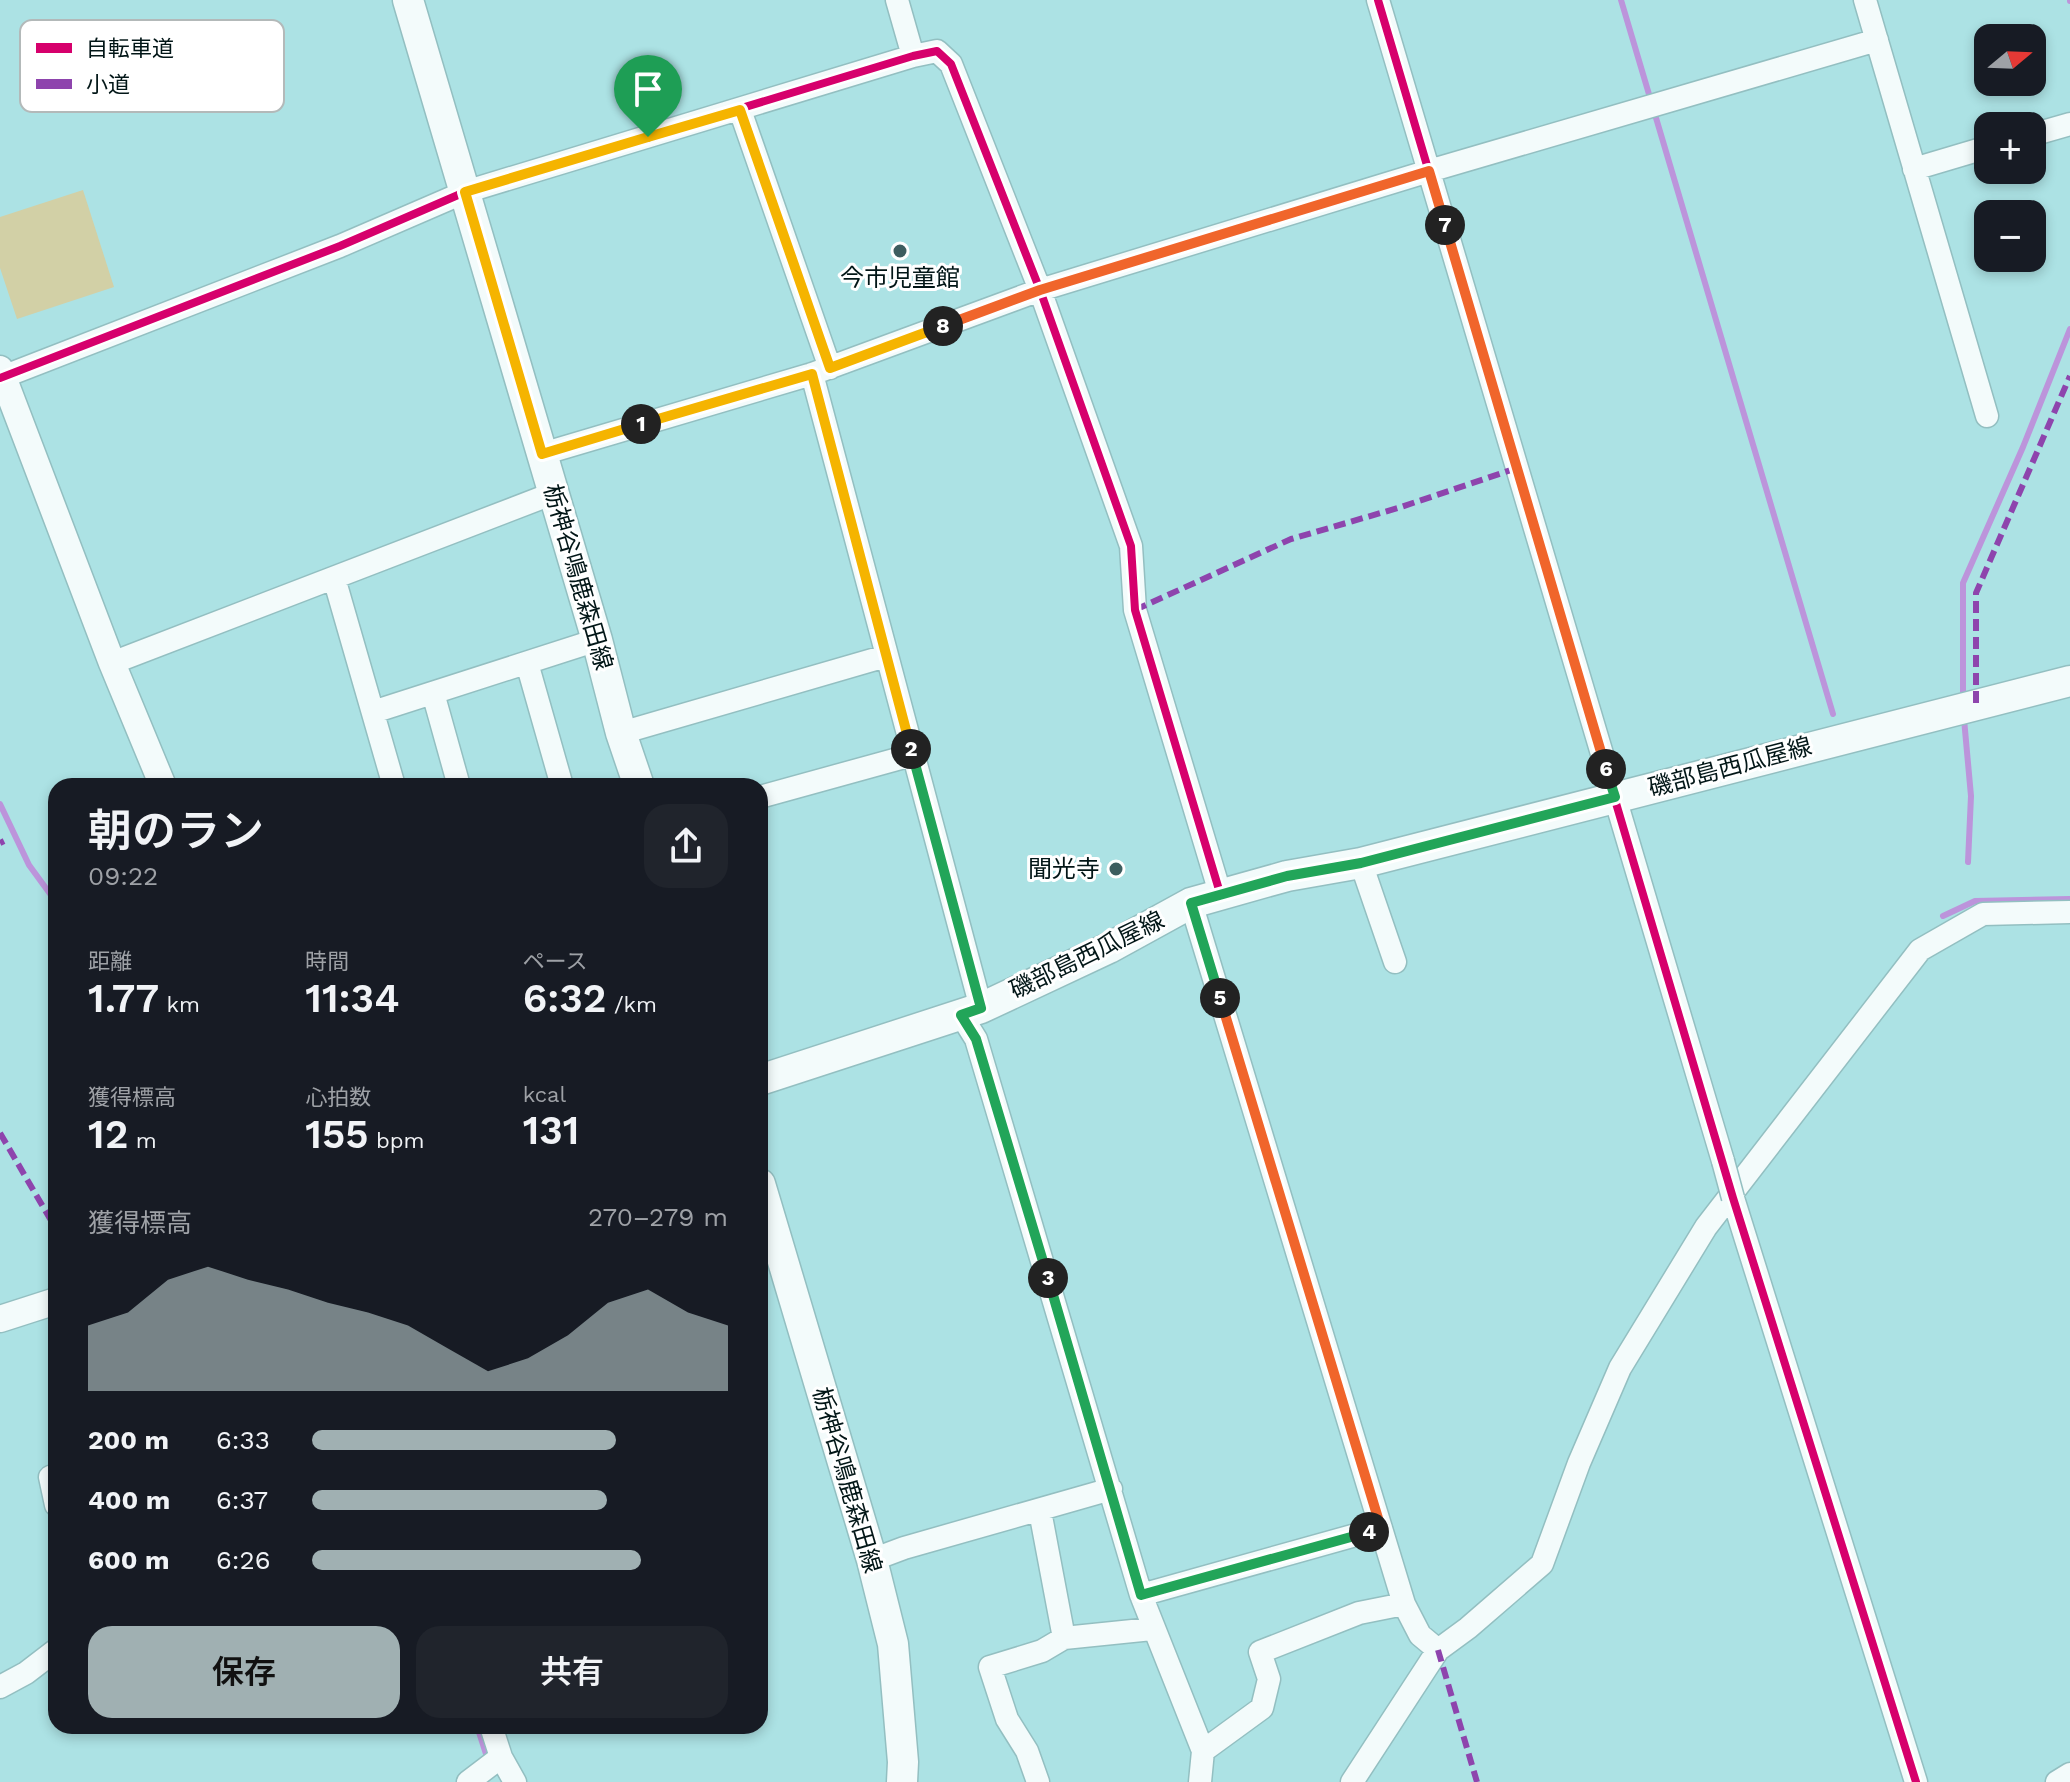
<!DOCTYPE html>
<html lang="ja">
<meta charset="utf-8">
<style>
body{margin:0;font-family:"Work Sans","Noto Sans JP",sans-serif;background:#20242c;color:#f1f3f6;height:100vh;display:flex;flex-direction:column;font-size:30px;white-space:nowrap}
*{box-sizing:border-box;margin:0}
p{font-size:26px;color:#9ea1a6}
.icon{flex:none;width:44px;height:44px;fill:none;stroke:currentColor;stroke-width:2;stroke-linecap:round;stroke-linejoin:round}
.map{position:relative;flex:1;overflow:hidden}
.drawer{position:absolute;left:48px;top:778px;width:720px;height:956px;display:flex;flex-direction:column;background:#171b24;border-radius:24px;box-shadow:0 4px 12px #0003}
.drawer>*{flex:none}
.needle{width:52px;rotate:71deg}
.buttons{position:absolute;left:1974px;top:24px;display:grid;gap:16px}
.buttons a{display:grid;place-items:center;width:72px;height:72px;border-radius:16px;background:#171b24;box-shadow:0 4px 12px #0003;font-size:40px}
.pin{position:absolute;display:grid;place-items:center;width:68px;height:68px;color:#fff;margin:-82px -34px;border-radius:50% 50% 50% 0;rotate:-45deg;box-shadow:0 0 8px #0007}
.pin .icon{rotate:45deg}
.km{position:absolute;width:40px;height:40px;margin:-20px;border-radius:50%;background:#222;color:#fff;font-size:22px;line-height:40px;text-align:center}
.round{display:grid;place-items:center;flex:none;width:84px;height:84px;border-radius:24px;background:#20242c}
.summary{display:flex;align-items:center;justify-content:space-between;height:136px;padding:0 40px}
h1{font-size:44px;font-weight:600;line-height:60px}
.figures{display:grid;grid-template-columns:repeat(3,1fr);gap:12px;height:136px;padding:8px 40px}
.figures div{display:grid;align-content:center}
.figures b{font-size:40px;font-weight:600}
.figures small{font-size:22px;font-weight:400}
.figures p{font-size:22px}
.chart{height:224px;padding:16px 40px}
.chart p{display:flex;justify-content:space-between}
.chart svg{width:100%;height:144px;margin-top:8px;fill:#a0b0b2;opacity:.7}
.button{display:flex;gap:16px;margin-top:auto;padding:16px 40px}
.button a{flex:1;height:92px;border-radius:24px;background:#a0b0b2;color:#111;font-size:32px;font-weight:600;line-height:92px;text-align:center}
.button a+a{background:#20242c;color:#f1f3f6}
ul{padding:0 40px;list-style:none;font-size:26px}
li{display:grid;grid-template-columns:128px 96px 1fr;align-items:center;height:60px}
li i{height:20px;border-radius:10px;background:#a0b0b2}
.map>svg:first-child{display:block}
.green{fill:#d2d0a6}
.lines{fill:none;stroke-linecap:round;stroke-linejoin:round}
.stream{stroke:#bc94db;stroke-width:6}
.minor-casing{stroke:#93bfc1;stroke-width:25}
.tertiary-casing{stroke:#93bfc1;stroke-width:29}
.secondary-casing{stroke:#93bfc1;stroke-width:33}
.minor{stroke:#f3fbfb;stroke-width:22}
.tertiary{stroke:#f3fbfb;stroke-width:26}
.secondary{stroke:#f3fbfb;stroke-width:30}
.minor-bridge-casing{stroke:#93bfc1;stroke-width:25;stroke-linecap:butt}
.minor-bridge{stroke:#f3fbfb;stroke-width:22}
.quiet{stroke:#8e44ad;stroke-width:6;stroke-dasharray:12 6;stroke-linecap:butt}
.cycleway-casing{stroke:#fff;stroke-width:13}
.cycleway{stroke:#d6006c;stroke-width:8}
.split-1-casing{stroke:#fff;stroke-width:16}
.split-2-casing{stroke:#fff;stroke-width:16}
.split-3-casing{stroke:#fff;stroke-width:16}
.split-4-casing{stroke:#fff;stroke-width:16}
.split-5-casing{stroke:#fff;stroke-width:16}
.split-6-casing{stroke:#fff;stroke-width:16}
.split-7-casing{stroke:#fff;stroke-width:16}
.split-8-casing{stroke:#fff;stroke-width:16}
.split-9-casing{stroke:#fff;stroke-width:16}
.split-1{stroke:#f5b400;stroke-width:10}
.split-2{stroke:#f5b400;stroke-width:10}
.split-3{stroke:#22a559;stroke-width:10}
.split-4{stroke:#22a559;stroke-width:10}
.split-5{stroke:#f0652b;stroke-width:10}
.split-6{stroke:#22a559;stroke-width:10}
.split-7{stroke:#f0652b;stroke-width:10}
.split-8{stroke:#f0652b;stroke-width:10}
.split-9{stroke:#f5b400;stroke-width:10}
.poi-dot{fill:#3d5d5f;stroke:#fff;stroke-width:3}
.labels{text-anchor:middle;stroke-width:6;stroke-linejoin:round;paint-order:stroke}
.poi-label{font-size:24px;fill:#021617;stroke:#fff}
.street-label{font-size:24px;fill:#021617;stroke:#fff}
.key{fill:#fff;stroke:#b3b9b9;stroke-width:2}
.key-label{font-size:22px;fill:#021617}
</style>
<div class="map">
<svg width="2070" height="1782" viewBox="0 0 2070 1782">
<rect width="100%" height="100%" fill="#ace2e4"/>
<path class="green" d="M83,190L114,287L17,319L0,268V217Z"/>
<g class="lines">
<path class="stream" d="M1621,0L1833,714
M2070,0V1
M1963,699V583L2023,447L2070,329
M1964,719L1971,796L1968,862
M0,804L29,865L56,902
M1943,916L1975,901L2070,899
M477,1726L488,1760"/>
<defs>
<path id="minor" d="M897,0L913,56
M1378,0L1723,1161
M1865,0L1987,416
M740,110L830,368
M2032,135L2070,124
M1914,169L1988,147
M812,374L981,1008
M0,378L340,246L465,192L913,56L937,51L951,64L1040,290L1131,546L1135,610L1220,893
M542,454L812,374L1040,290L1429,171L1877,40
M334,578L394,786
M112,663L554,493
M527,663L562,786
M433,693L459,786
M373,712L597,640
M621,733L886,656
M760,797L912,755
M1361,863L1395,962
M1191,903L1404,1604L1420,1635L1438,1650
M961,1015L976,1039L1141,1595L1203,1751L1200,1782
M1733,1198L1916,1782
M56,1475L50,1477L56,1505
M1040,1511L1064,1638
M872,1560L904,1548L1111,1489
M1141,1595L1381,1528
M0,1687L26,1673L56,1650
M491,1726L501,1757L515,1782
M1203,1751L1262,1708L1269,1679L1260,1652L1359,1613L1404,1604
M468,1782L501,1757
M1038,1782L1027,1751L1007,1719L990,1667L1042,1651L1064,1638L1152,1629
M1352,1782L1438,1650L1468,1628L1542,1564L1579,1463L1620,1368L1706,1227L1920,950L1983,914L2070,912
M2057,1782L2070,1774"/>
<path id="tertiary" d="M0,369L112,663L163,786
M0,1319L56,1301"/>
<path id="secondary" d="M408,0L597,640L621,733L639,786
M760,1080L981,1008L1109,948L1191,903L1287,876L1361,863L2070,681
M760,1184L872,1560L893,1644L903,1762L902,1782"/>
</defs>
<use href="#minor" class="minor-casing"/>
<use href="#tertiary" class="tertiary-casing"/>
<use href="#secondary" class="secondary-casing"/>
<use href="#minor" class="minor"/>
<use href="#tertiary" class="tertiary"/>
<use href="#secondary" class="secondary"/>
<defs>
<path id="minor-bridge" d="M1723,1161L1733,1198"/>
</defs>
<use href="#minor-bridge" class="minor-bridge-casing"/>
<use href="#minor-bridge" class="minor-bridge"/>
<path class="quiet" d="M1135,610L1291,539L1398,508L1517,468
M1976,703V593L2070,376
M0,843L4,841
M0,1133L56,1229
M1438,1650L1477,1782"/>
<defs>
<path id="cycleway" d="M1378,0L1733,1198L1916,1782
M0,378L340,246L465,192L913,56L937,51L951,64L1040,290L1131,546L1135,610L1220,893"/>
</defs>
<use href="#cycleway" class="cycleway-casing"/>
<use href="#cycleway" class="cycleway"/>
</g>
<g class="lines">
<defs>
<path id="split-1" d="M641,424L542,454L465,192L648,137"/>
<path id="split-2" d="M641,424L812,374L911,749"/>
<path id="split-3" d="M911,749L981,1008L961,1015L976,1039L1048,1278"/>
<path id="split-4" d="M1048,1278L1141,1595L1369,1532"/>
<path id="split-5" d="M1220,998L1381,1528L1369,1532"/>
<path id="split-6" d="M1220,998L1191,903L1287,876L1361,863L1615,797L1606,769"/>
<path id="split-7" d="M1445,225L1606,769"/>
<path id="split-8" d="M943,326L1040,290L1429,171L1445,225"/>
<path id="split-9" d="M648,137L740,110L830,368L943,326"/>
</defs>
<use href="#split-1" class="split-1-casing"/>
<use href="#split-2" class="split-2-casing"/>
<use href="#split-3" class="split-3-casing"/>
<use href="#split-4" class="split-4-casing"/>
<use href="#split-5" class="split-5-casing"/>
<use href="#split-6" class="split-6-casing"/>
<use href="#split-7" class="split-7-casing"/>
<use href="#split-8" class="split-8-casing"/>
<use href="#split-9" class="split-9-casing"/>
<use href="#split-1" class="split-1"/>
<use href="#split-2" class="split-2"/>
<use href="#split-3" class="split-3"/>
<use href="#split-4" class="split-4"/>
<use href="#split-5" class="split-5"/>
<use href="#split-6" class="split-6"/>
<use href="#split-7" class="split-7"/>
<use href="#split-8" class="split-8"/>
<use href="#split-9" class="split-9"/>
</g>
<g class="poi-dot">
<circle cx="900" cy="251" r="8"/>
<circle cx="1116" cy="869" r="8"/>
</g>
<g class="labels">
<g class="poi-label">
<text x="900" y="286">今市児童館</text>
<text x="1100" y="877" text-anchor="end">聞光寺</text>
</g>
<g class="street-label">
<text transform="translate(578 577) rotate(74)" y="8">栃神谷鳴鹿森田線</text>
<text transform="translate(1730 767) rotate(-15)" y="8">磯部島西瓜屋線</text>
<text transform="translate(1087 955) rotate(-26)" y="8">磯部島西瓜屋線</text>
<text transform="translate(847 1480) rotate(74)" y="8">栃神谷鳴鹿森田線</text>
</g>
</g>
<rect x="20" y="20" width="264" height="92" rx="12" class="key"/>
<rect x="36" y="43" width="36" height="10" fill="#d6006c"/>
<rect x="36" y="79" width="36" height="10" fill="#8e44ad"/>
<g class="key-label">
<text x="86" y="56">自転車道</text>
<text x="86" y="92">小道</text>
</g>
</svg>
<div class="buttons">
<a><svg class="needle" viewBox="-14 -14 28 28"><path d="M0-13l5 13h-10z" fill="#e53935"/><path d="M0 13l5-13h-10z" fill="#9ea1a6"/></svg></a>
<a>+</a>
<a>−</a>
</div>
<div class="pin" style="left:648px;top:137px;background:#1e9e55"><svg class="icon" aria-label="arrive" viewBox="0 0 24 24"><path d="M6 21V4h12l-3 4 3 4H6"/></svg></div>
<b class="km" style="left:641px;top:424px">1</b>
<b class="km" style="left:911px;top:749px">2</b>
<b class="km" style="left:1048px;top:1278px">3</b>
<b class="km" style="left:1369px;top:1532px">4</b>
<b class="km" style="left:1220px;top:998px">5</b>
<b class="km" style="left:1606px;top:769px">6</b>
<b class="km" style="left:1445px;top:225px">7</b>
<b class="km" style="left:943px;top:326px">8</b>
<section class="drawer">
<div class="summary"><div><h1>朝のラン</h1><p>09:22</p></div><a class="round"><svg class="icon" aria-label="share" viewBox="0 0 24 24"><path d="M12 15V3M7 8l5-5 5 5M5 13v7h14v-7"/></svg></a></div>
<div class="figures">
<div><p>距離</p><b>1.77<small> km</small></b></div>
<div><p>時間</p><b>11:34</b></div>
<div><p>ペース</p><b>6:32<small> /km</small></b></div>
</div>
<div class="figures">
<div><p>獲得標高</p><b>12<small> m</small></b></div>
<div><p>心拍数</p><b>155<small> bpm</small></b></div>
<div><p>kcal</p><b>131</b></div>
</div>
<div class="chart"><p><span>獲得標高</span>270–279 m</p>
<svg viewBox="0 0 160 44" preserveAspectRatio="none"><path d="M0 44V24L10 20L20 10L30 6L40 10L50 13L60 17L70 20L80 24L90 31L100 38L110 34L120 27L130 17L140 13L150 20L160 24V44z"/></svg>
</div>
<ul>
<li><b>200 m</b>6:33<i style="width:73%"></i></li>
<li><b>400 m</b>6:37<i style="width:71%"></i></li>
<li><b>600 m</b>6:26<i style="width:79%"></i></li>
</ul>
<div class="button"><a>保存</a><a>共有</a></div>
</section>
</div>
